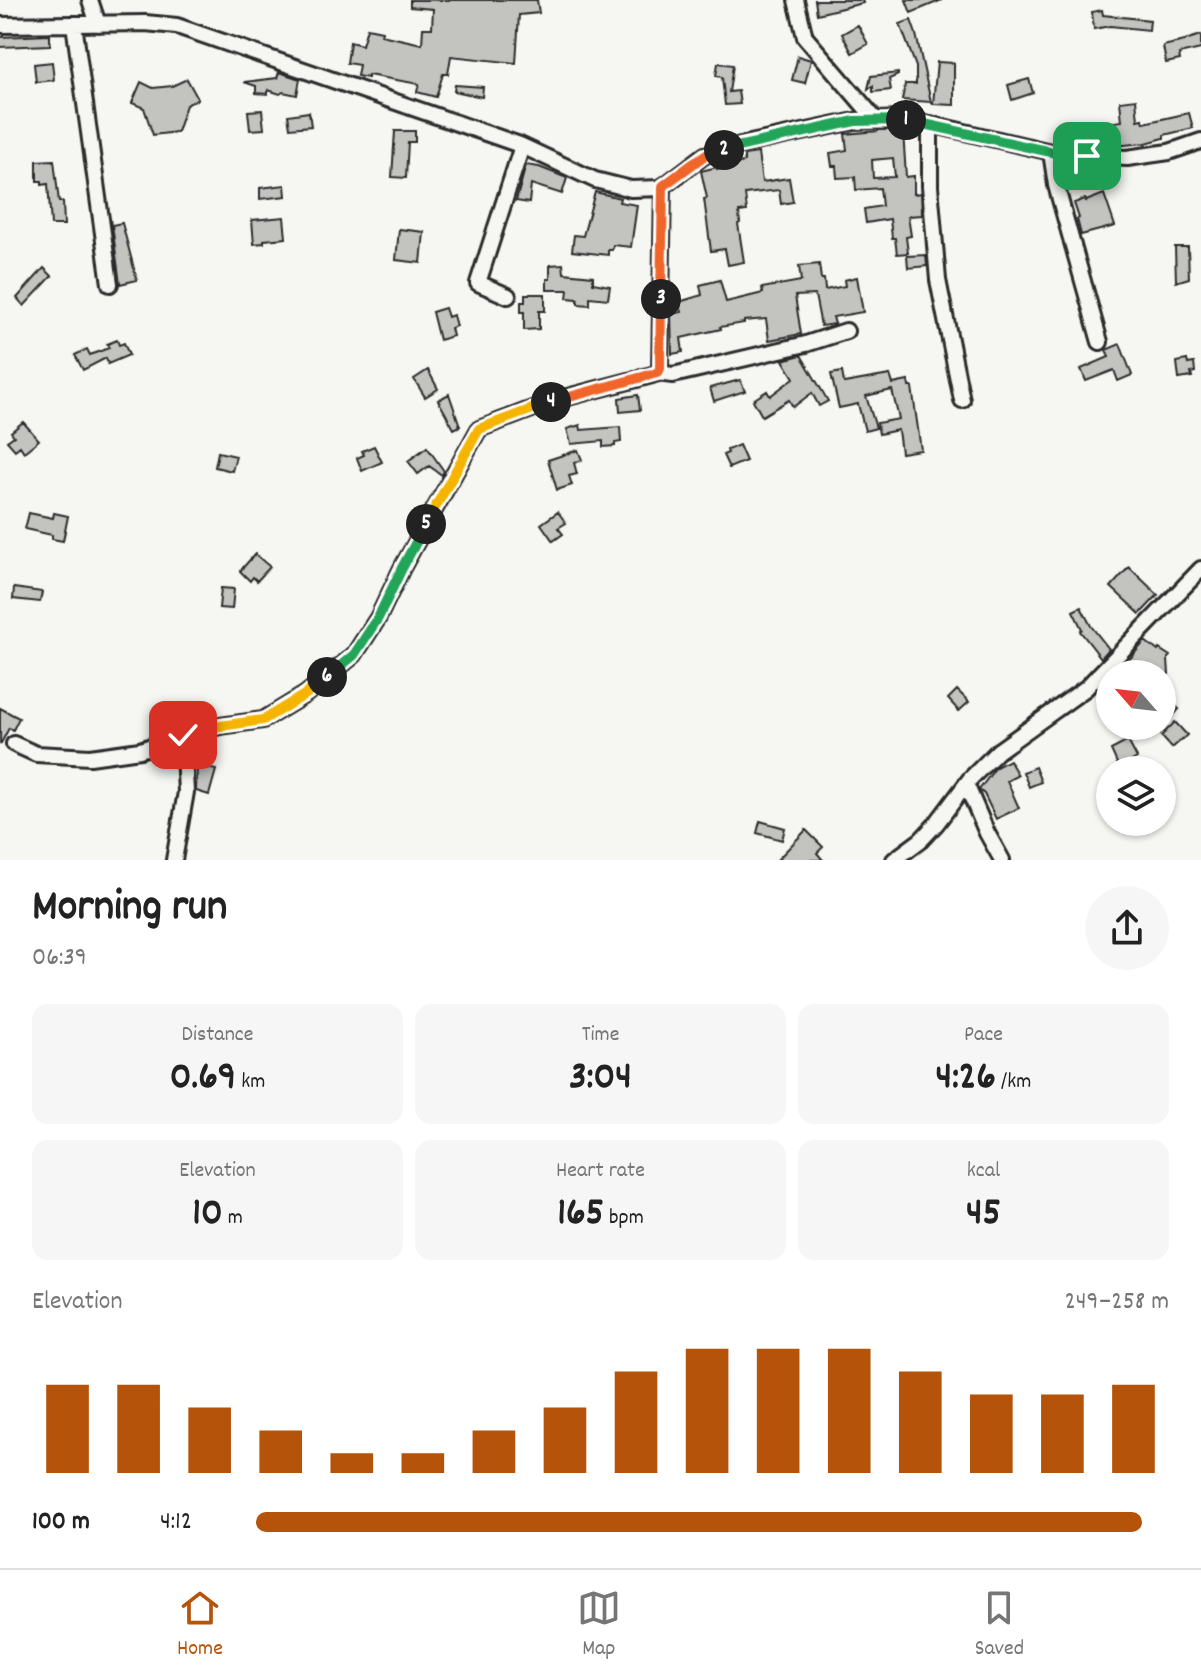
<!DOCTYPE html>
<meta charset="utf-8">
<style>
body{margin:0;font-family:Dekko,sans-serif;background:#f6f6f6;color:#222;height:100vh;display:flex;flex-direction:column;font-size:30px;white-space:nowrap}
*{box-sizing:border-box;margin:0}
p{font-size:26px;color:#767676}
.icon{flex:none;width:44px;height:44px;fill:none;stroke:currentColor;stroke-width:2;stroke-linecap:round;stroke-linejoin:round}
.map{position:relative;height:860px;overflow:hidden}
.panel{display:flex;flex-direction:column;background:#fff;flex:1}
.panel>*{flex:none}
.needle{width:52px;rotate:298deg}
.tools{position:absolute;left:1096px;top:660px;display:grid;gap:16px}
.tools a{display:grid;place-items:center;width:80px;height:80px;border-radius:50%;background:#fff;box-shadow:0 2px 6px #0004;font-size:40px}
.pin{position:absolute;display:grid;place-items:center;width:68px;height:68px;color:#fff;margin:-34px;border-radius:16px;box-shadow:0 4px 12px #0006}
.km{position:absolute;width:40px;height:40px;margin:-20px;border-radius:50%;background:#222;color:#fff;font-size:22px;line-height:40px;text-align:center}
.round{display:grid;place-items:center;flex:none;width:84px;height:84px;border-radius:42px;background:#f6f6f6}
.overview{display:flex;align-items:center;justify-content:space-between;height:136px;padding:0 32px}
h1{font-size:44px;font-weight:800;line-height:60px}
.stats{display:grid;grid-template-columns:repeat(3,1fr);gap:12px;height:136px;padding:8px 32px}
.stats div{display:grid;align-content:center;border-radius:16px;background:#f6f6f6;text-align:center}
.stats b{font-size:40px;font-weight:800}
.stats small{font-size:22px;font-weight:400}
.stats p{font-size:22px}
.chart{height:224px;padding:16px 32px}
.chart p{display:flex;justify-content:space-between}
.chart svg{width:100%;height:144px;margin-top:8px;stroke:#b45309;stroke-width:6}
ul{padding:0 32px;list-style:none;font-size:26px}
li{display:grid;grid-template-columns:128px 96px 1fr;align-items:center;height:60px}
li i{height:20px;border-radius:10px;background:#b45309}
.tabs{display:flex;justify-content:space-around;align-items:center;height:112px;border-top:2px solid #e0e0e0;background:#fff;font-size:22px;color:#767676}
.tabs a{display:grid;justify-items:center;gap:4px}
.tabs .active{color:#b45309}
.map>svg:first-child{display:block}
.building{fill:#c3c3c0;stroke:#2b2b2b;stroke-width:2;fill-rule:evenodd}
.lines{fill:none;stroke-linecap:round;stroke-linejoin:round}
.street-casing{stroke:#2b2b2b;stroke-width:20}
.street{stroke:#f6f6f2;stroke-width:14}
.split-1-casing{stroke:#fff;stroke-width:16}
.split-2-casing{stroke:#fff;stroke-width:16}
.split-3-casing{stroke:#fff;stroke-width:16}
.split-4-casing{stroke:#fff;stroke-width:16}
.split-5-casing{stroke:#fff;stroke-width:16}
.split-6-casing{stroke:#fff;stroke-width:16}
.split-7-casing{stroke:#fff;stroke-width:16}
.split-1{stroke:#22a559;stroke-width:10}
.split-2{stroke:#22a559;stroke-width:10}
.split-3{stroke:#f0652b;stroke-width:10}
.split-4{stroke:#f0652b;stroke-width:10}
.split-5{stroke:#f5b400;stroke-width:10}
.split-6{stroke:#22a559;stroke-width:10}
.split-7{stroke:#f5b400;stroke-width:10}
</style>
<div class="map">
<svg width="1201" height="860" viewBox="0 0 1201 860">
<rect width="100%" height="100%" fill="#f6f6f2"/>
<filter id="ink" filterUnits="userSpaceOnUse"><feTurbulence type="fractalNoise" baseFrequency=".0125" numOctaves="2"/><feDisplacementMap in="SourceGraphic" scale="16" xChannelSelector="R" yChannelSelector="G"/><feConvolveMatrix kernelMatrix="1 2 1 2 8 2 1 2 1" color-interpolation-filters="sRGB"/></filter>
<g filter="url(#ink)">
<path class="building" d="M410,0H537L539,13L519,15L516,63L451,56L448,74H443L436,97L417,92L419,84L368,75V78L357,76L359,65L347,63L350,42L362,45L367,28L382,31L381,35L422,44L423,28H432L433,9L410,7Z
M815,0H862L863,3L817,14Z
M906,0H942L911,13Z
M1102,10L1103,15L1150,20L1149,30L1110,26L1094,29L1092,12Z
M911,20L916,34L931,102L902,100L905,84H916V67L900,24Z
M858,25L868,44L852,53L842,34Z
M50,35V45L0,47V37Z
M1201,35V49L1179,54L1180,60L1166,63L1163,46L1185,41V40Z
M798,56L811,60L805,83L792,80Z
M52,62L54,80L36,82L34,64Z
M937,62L954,63V105L933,104Z
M718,63L733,65L729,92L738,91L740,104L725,105L722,77L716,76Z
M279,72L300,79L297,95L283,92L280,94L268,90V94L256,93V86L244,82L277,78Z
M898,73V75L889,79L891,90L873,92V86L868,89L871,76Z
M187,79L198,99L186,105L177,132L153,135L144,108L132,103L141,82L153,88L172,86Z
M1029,79L1033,93L1012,100L1008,85Z
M455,85L483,87L482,97L454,91Z
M1136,99L1138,120L1143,119L1144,123L1189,113L1193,128L1164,135V138L1146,143L1102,147L1100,124L1122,121L1120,101Z
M262,110L264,129L250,130L248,111Z
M309,112L311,126L290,128L288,115Z
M878,130H903L906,177L914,176V194L921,193L922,215L908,216L911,236L906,237L908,253L897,254L895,238H892L890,219L866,223L864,209L882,206L880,188L856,190L855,177L837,178L836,166H832L830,153L847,150L845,134L878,131ZM893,158L895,177L873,178L872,160Z
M395,131H415V142H408L406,178L392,177Z
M758,153L762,182L789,178L793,202L781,204L779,190L745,194L747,211L739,212L740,223L738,224L744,262L728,265L725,249L711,251L704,199L707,198L701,171L717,167V169L744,162V155Z
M54,160L59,202H63L64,225H51L48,184L42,185V181H37V161Z
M1067,164L1099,167V176L1066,175Z
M526,165L539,167L567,178L562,194L531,184L529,203L516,201Z
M285,185L286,196L260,199V188Z
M595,192L620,198L619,202L637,205L631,247L613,245L612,250H608V255L572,251L574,235L583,236Z
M1104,194L1115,226L1081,235L1077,219L1079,218L1074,203L1085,199L1086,201Z
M284,217L286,238L264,240V243L254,244L252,220Z
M122,223L137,280L120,284L112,225Z
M399,229L424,232L421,263L396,260Z
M1175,247H1188L1189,278L1176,282Z
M926,255L927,266L908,268L907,256Z
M563,264L564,273L593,276V283L610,286L608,299L590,297V305L578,304V299L567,298L568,290H547V279H550V265Z
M819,264L821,279H824L825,290L845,286L844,280L857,277L863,312L833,317L835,324L821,326L815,295L795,296L801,334L769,340L766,319L744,321V323L720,327L721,329L681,338L683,352L672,354L671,314L682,312L679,302L702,295L700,285L720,280L726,302L763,293L762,288L801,281L799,266Z
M44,268L52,276L24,306L17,298Z
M525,294H545V311H539V329L524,330V312H521V302H525Z
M445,308L448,317L453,315L456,326L451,328L453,336L439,340L432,312Z
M117,340L119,345L124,343L129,355L108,364L106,358L83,370L75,355L87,349L90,355L109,348L107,344Z
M1120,344L1132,375L1118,381L1114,370L1086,381L1081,369L1109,357L1106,350Z
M801,355L828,401L819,406L812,393L793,407L789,400L762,416L753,400L767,391L770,396L794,378L783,360Z
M1187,360L1188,364L1194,363L1195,372L1191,373L1192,377L1179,379L1177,362Z
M428,370L438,389L425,397L414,379Z
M842,372L844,383L890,375L893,384L908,381L909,387H912L921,450L901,453L898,430L879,434L877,423L899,419L892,390L866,396L876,428L865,431L858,404L839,408L831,374Z
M740,380L745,391L714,401L710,388Z
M449,394L460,426L454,429L438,400Z
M638,395L640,410L620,412L619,398Z
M23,422L39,440L24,452L20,446L15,450L7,441L14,436L11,432Z
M580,425L581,430L620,427L621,442L615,443V446L603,447V441L571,444L567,429Z
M739,445L746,461L729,468L723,455L728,453L727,450Z
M374,446L382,462L362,471L357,458L364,455L362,451Z
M427,447L444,471L442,475L429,466L418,474L408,461Z
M578,450L582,460L574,463L577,474L569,476L572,485L557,490L548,460Z
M218,452L236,456L232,471L215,467Z
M558,512L566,523L558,528L563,534L553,541L541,524Z
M29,513L53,518L54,513L68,516L63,541L52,539V535L25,529Z
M255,554L270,567L257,581L253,577L250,581L240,571Z
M1129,567L1158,595L1140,614L1111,587Z
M14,588L42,592L40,602L13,599Z
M221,588L234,589L232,609L219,608Z
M1081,607L1091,626L1109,649L1101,658L1080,631L1082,629L1073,611Z
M1145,641L1158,651L1159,649L1170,656L1168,659L1169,674H1127L1121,669Z
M957,690L969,702L959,711L948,699Z
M1169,700L1179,709L1168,722L1162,717V708Z
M0,708L19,718L13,730L9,728L0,745Z
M1175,722L1187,735L1172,748L1161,736Z
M1128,741L1137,758L1132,761L1134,766L1126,770H1120L1111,750Z
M1009,760L1018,775L1007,781L1019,808L996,819L984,794L979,790L996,767Z
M197,766L216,770L209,795L196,791Z
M1035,767L1041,782L1029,787L1023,772Z
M760,821L785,828L782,840L757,833Z
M806,830L823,847L817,853L823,860H777Z"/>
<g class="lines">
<defs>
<path id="street" d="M90,0L98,24
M796,0L805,37L876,120
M74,24L110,284
M0,25L145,23L177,26L520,145L595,180L631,189L661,188L705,155L741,145L855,121L900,119L930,124L1051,152L1087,156L1127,158L1169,152L1201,141
M930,124V186L938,280L962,400
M1051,152L1056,185L1100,342
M508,296L478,283L522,146
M657,373L673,375L806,344L846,331
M14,744L36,754L90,757L140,750L183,735L220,726L263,720L306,694L354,655L378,618L402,568L479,429L556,400L652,375L657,373L660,369L663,186
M966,784L987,833L1002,860
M174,860L186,792L183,735
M894,860L921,840L936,824L970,779L998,751L1086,688L1201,569"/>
</defs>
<use href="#street" class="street-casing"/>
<use href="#street" class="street"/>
</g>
</g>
<g class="lines" filter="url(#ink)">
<defs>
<path id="split-1" d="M906,120L1051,152L1087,156"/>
<path id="split-2" d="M724,150L855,121L906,120"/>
<path id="split-3" d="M661,299L663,186L705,155L724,150"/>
<path id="split-4" d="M551,402L657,373L660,369L661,299"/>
<path id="split-5" d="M426,524L479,429L551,402"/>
<path id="split-6" d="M327,677L354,655L378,618L402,568L426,524"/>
<path id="split-7" d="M183,735L220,726L263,720L306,694L327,677"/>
</defs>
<use href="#split-1" class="split-1-casing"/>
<use href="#split-2" class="split-2-casing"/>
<use href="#split-3" class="split-3-casing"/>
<use href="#split-4" class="split-4-casing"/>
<use href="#split-5" class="split-5-casing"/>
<use href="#split-6" class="split-6-casing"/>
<use href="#split-7" class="split-7-casing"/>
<use href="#split-1" class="split-1"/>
<use href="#split-2" class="split-2"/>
<use href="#split-3" class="split-3"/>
<use href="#split-4" class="split-4"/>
<use href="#split-5" class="split-5"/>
<use href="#split-6" class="split-6"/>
<use href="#split-7" class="split-7"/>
</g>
</svg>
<div class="tools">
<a><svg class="needle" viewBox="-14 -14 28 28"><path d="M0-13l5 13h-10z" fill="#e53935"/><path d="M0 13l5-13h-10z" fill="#767676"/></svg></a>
<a><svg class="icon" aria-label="layers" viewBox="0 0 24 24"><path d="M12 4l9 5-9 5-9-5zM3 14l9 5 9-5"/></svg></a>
</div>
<div class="pin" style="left:1087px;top:156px;background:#1e9e55"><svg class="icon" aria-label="arrive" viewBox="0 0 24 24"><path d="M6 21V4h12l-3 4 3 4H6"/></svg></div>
<div class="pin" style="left:183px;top:735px;background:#d93025"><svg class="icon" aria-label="check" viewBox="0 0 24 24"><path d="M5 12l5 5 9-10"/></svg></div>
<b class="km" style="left:906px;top:120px">1</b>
<b class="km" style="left:724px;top:150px">2</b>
<b class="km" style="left:661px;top:299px">3</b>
<b class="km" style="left:551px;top:402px">4</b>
<b class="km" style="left:426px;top:524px">5</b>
<b class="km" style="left:327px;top:677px">6</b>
</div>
<section class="panel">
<div class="overview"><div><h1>Morning run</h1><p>06:39</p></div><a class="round"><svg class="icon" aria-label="share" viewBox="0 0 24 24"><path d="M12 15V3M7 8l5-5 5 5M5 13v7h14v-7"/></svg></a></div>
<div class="stats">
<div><p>Distance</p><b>0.69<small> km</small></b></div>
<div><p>Time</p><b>3:04</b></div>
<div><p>Pace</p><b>4:26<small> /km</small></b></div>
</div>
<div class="stats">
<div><p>Elevation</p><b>10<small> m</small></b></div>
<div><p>Heart rate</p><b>165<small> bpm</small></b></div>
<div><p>kcal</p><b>45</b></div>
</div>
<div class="chart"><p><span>Elevation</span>249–258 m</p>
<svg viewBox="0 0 160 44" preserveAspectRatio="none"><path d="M5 44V17M15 44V17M25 44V24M35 44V31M45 44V38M55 44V38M65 44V31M75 44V24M85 44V13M95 44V6M105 44V6M115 44V6M125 44V13M135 44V20M145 44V20M155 44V17"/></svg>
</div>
<ul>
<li><b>100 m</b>4:12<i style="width:97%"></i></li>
</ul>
</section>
<nav class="tabs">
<a class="active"><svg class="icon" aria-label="home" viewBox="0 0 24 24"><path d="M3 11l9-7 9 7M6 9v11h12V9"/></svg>Home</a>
<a><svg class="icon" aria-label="map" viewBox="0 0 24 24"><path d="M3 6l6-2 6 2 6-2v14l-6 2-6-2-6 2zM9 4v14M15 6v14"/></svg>Map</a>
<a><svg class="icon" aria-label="saved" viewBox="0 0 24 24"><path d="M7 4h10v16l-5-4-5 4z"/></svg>Saved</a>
</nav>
